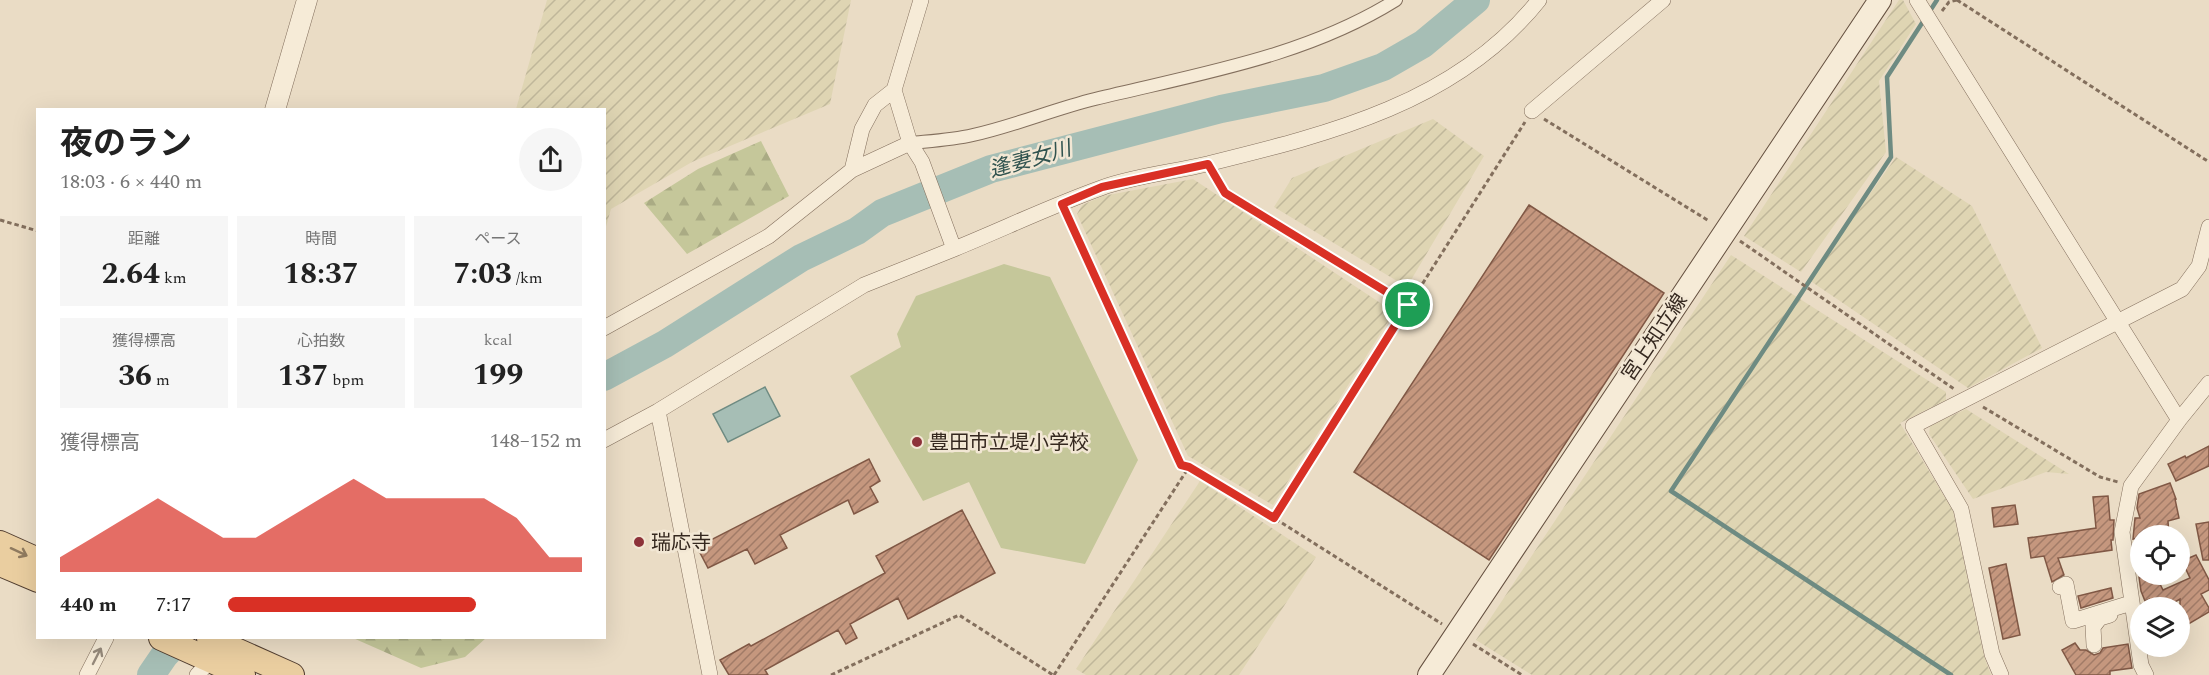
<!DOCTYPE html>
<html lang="ja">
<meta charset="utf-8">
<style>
body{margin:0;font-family:Spectral,"Noto Sans JP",serif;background:#f6f6f6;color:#222;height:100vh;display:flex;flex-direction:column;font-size:22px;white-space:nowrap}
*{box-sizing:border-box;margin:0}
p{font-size:20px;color:#767676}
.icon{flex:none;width:33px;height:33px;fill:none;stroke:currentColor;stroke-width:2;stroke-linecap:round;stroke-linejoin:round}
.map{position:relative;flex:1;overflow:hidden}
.drawer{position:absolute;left:36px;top:108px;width:570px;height:531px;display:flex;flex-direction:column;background:#fff;border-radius:0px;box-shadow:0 6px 24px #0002}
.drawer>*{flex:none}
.buttons{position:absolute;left:2130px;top:525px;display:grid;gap:12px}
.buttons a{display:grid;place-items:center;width:60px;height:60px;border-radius:50%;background:#fff;box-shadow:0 6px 24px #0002;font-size:30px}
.pin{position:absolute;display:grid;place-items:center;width:51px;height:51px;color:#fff;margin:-26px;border:3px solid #fff;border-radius:50%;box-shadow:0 2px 6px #0007}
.round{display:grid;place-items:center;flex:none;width:63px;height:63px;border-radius:32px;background:#f6f6f6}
.head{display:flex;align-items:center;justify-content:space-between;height:102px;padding:0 24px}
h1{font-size:33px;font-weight:700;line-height:45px}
.metrics{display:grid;grid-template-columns:repeat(3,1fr);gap:9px;height:102px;padding:6px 24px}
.metrics div{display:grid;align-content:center;border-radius:0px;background:#f6f6f6;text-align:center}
.metrics b{font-size:30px;font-weight:700}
.metrics small{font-size:16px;font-weight:400}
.metrics p{font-size:16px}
.chart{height:168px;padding:12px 24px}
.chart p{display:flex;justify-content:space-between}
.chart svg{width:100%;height:108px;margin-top:6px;fill:#d93025;opacity:.7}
ul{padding:0 24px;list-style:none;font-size:20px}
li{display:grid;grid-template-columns:96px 72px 1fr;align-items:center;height:45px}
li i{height:15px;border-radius:8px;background:#d93025}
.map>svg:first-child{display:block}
.farmland{fill:url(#farmland-furrows)}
.green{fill:#c5c79a}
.forest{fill:url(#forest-firs)}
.water{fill:#a6beb5;stroke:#6e8b82;stroke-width:1.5}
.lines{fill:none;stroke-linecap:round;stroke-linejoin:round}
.stream{stroke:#6e8b82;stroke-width:4.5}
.river{stroke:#a6beb5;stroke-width:28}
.building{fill:url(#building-hatch);stroke:#805845;stroke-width:1.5}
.pedestrian-casing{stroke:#836f5d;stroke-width:14}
.minor-casing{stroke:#836f5d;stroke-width:16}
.tertiary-casing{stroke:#836f5d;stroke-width:21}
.secondary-casing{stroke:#655040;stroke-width:24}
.primary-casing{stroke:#523e30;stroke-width:26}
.path{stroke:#836f5d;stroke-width:3;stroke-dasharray:4.5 3;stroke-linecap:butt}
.pedestrian{stroke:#f6ebd7;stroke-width:12}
.minor{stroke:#f6ebd7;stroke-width:15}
.tertiary{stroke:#f6ebd7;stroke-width:20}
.secondary{stroke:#f6ebd7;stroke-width:22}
.primary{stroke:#eacea0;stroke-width:24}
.oneway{stroke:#907b60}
.oneway2{stroke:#968a7b}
.route-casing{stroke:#fff;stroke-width:12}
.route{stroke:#d93025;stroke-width:8}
.poi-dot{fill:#8d3239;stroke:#f2e7d4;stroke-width:2}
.labels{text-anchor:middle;stroke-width:5;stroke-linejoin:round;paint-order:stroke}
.street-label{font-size:20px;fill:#35281f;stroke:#f2e7d4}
.poi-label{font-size:20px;fill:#35281f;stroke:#f2e7d4;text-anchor:start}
.water-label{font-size:21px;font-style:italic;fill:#30534f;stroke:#f2e7d4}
</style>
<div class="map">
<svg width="2209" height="675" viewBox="0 0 2209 675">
<defs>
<pattern id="farmland-furrows" width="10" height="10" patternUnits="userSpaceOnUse" patternTransform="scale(1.5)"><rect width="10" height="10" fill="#dfd5b3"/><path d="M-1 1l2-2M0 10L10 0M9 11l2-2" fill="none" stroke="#c0b79a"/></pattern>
<pattern id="forest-firs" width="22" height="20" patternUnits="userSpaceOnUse" patternTransform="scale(1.5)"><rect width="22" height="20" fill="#c5c79a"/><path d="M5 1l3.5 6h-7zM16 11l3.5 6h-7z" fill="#aaab84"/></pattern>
<pattern id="building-hatch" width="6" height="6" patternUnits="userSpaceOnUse" patternTransform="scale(1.5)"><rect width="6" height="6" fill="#c5977e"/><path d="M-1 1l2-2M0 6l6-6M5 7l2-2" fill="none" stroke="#a17b67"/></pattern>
</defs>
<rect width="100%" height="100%" fill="#eadcc5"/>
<path class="farmland" d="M547,0H851L830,104L692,162L611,209L605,230L604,110L516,109Z
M1899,0H1903L1916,24L1879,81L1886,152L1801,272L1744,236Z
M1433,119L1484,156L1407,287L1274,207L1292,178Z
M1896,157L1972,206L2042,348L1968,388L1809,280Z
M1193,179L1394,312L1273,505L1188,456L1077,214L1082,205L1103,196Z
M1731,255L1946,392V400L1900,423L1953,511L1984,656L1991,675H1532L1476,640Z
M1966,409L2069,474L2046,472L1973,499L1929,434L1930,426Z
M1200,481L1316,557L1239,675H1086L1076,669Z"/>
<path class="green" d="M1004,264L1050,277L1138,460L1085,564L1001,548L969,482L923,501L850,376L901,347L897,334L916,296Z"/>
<path class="forest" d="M761,141L789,196L687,254L644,203L698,169Z
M353,638H486L465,657L421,668Z"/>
<path class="water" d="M765,387L780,416L728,442L713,414Z"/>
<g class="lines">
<path class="stream" d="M1937,0L1887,77L1891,157L1671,491L1951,675"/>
<path class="river" d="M604,377L665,344L801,258L857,231L882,213L991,169L1221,109L1324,88L1383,67L1423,44L1476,0
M151,675L164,656L181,638"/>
</g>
<path class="building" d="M1529,205L1664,293L1489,560L1354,472Z
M2209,446V466L2176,481L2168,464L2185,456L2186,458Z
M869,459L880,481L870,487L878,502L854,514L848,500L780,535L787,548L755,564L747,549L708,568L697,547Z
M2170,483L2176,499H2175L2179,518L2168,521L2169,536H2140V538L2133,539L2135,518H2140L2137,508L2139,494Z
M2108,496L2110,520H2114L2113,540H2111L2112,550L2058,558L2064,575L2052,582L2044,556L2031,558L2028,538L2096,528L2093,497Z
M2015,505L2018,524L1994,527L1992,508Z
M962,510L995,573L908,619L898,598L850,624L857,638L846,644L838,630L765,670L768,675H729L720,660L749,644L751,646L885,573L876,556Z
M2209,522V560H2203L2196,524Z
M2196,555L2209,580V590L2201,594L2209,608V612L2180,629V599L2164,608H2143L2142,604L2150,599L2145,601L2141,591L2139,577L2145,574H2155L2163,590L2190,578L2182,561Z
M2006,564L2020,635L2003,639L1989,568Z
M2111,588L2113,598L2081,608L2078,596Z
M2075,643L2080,650H2086L2094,655L2100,653L2103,648L2128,644L2132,668L2110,671V675H2076L2062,650Z"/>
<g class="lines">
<defs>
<path id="pedestrian" d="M910,143C930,141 952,140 973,135C1014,126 1054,109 1095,99C1197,74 1305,57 1396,0"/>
<path id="minor" d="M1917,0L2179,420
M1532,111L1663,0
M852,170L862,129L875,105L894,90
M954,249C1003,229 1051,206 1101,188C1133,176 1174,172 1207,164C1329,134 1457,103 1539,0
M604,328L769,236L852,170L910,143
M658,411L710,675
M604,440L658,411L864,285L954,249L922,162L910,143L894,90L921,0
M2060,587L2066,584L2073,621L2131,603
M2094,645L2093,627L2100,618L2110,615
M87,675L106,638
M197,675L211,660
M2001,675L1992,654L1961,509L1913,426L2182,289L2199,266L2209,227
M2146,675L2141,665L2122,532L2131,486L2179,420L2209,383"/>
<path id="tertiary" d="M275,110L307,0"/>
<path id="secondary" d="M1429,675L1880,0"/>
<path id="primary" d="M0,543L38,560
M0,564L38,580
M161,638L243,675
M209,638L292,675"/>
</defs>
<use href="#pedestrian" class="pedestrian-casing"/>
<use href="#minor" class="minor-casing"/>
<use href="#tertiary" class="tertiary-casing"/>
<use href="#secondary" class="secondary-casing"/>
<use href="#primary" class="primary-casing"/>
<path class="path" d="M1957,0L2209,162
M1942,11L1949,2L1957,0
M1544,119L1709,221
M1215,176L1225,193L1407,305
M1068,216L1181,465L1274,518L1442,624
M0,220L38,231
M1740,241L1954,389
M1983,407L2100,477L2118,482
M1274,518L1525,122
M1473,644L1522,675
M831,675L959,615L1053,675
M1054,675L1189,467"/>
<use href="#pedestrian" class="pedestrian"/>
<use href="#minor" class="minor"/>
<use href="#tertiary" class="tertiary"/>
<use href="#secondary" class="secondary"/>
<use href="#primary" class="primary"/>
</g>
<defs><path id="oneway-shaft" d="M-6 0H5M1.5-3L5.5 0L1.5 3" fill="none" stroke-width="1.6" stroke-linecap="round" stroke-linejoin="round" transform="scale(1.5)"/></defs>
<use class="oneway" href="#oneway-shaft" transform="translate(19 552) rotate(25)"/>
<use class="oneway2" href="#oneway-shaft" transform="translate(97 656) rotate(-63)"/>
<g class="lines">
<defs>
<path id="route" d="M1208,164L1225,193L1408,305L1274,518L1189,467L1181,465L1062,204L1102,187Z"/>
</defs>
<use href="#route" class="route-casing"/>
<use href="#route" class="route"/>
</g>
<g class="poi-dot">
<circle cx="917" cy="442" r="6"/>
<circle cx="639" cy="542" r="6"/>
</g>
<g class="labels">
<g class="street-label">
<text transform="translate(1654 337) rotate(-56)" y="7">宮上知立線</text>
</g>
<g class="poi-label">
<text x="929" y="449">豊田市立堤小学校</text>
<text x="651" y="549">瑞応寺</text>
</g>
<g class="water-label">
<text transform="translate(1030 159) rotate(-16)" y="7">逢妻女川</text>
</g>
</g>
</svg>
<div class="buttons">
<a><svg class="icon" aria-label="locate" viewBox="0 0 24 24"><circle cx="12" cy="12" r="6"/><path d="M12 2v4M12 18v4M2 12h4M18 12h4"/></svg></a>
<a><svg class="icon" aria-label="layers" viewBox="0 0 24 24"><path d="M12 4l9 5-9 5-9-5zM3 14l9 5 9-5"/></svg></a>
</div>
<div class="pin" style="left:1408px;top:305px;background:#1e9e55"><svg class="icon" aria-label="arrive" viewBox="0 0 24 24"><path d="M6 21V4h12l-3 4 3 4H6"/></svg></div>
<section class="drawer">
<div class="head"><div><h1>夜のラン</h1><p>18:03 · 6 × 440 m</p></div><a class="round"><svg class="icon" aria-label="share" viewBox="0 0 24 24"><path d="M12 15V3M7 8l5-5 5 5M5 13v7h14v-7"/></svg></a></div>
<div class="metrics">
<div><p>距離</p><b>2.64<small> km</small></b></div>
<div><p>時間</p><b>18:37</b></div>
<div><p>ペース</p><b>7:03<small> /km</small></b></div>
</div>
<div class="metrics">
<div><p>獲得標高</p><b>36<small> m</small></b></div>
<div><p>心拍数</p><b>137<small> bpm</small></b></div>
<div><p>kcal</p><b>199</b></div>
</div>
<div class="chart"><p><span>獲得標高</span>148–152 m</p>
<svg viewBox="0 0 160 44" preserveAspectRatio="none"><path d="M0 44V38L10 30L20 22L30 14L40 22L50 30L60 30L70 22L80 14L90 6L100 14L110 14L120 14L130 14L140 22L150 38L160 38V44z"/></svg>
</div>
<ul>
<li><b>440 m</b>7:17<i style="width:70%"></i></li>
</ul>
</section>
</div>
